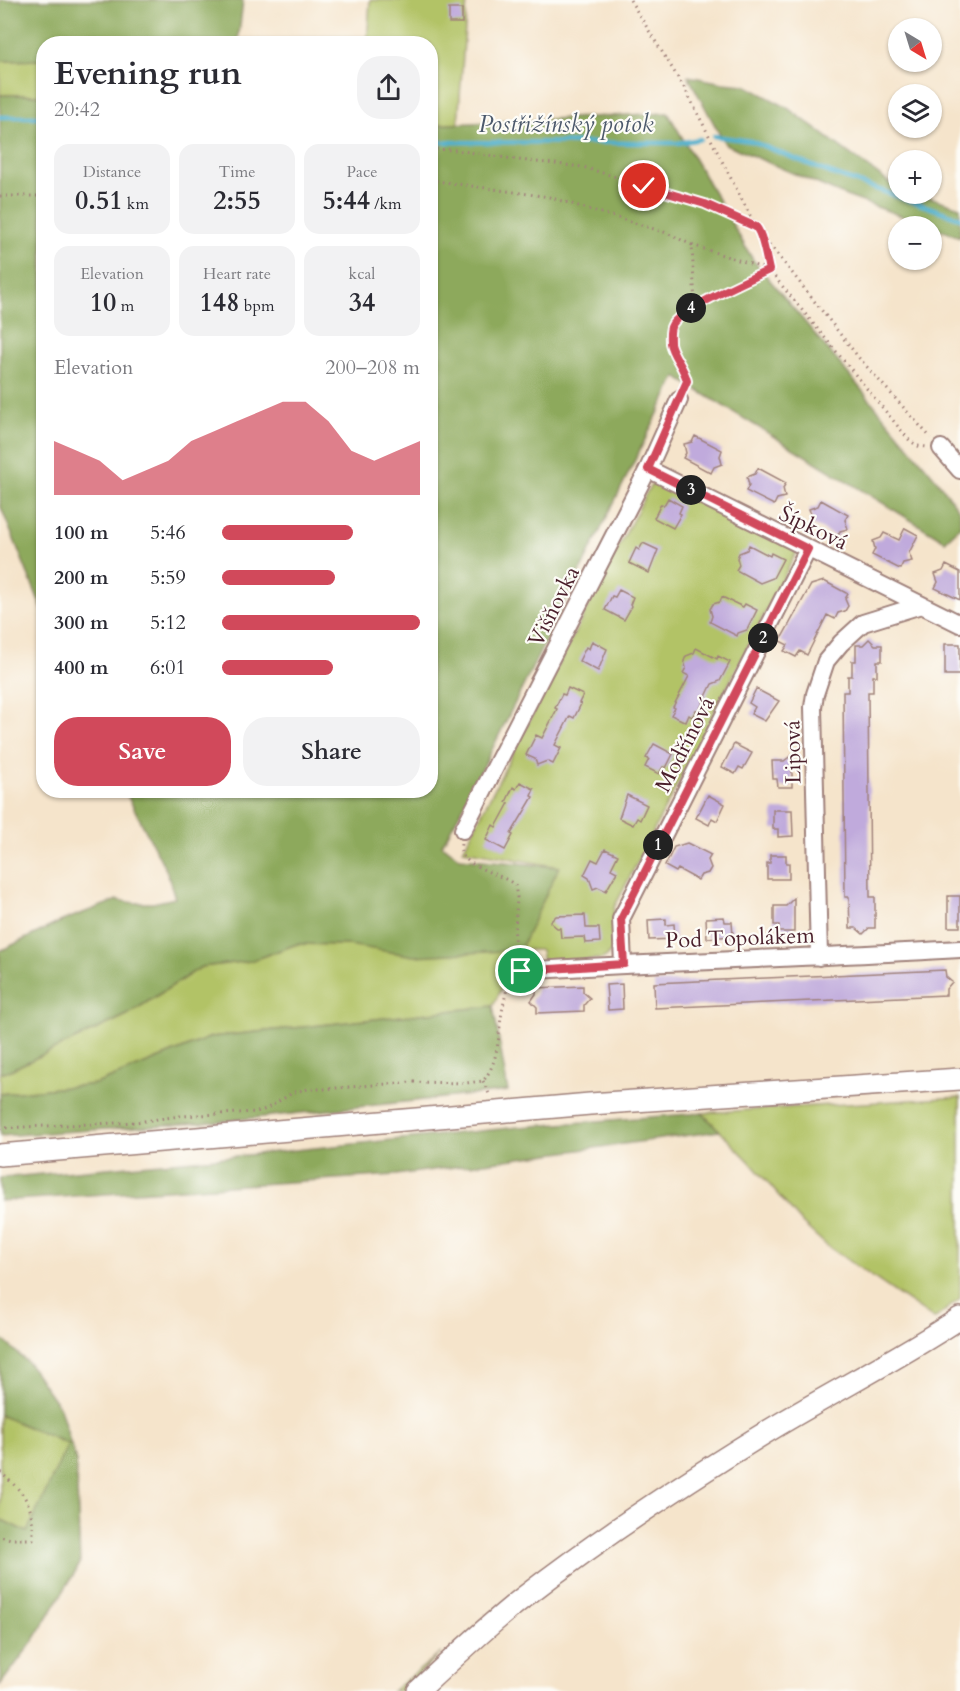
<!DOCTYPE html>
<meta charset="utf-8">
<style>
body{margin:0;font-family:Cardo,serif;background:#f2f2f3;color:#2b2b33;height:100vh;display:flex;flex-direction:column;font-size:22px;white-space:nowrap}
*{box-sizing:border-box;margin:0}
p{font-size:20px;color:#7c7c81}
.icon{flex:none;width:33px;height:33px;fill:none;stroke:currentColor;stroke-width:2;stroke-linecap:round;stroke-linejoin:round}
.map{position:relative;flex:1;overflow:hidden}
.side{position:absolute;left:36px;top:36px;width:402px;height:762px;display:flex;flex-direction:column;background:#fff;border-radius:24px;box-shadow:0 2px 4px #0004}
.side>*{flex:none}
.needle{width:39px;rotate:142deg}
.fabs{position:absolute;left:888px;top:18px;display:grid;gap:12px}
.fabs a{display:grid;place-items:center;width:54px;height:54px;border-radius:50%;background:#fff;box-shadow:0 2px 4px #0004;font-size:30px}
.pin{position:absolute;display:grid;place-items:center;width:51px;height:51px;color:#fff;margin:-26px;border:3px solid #fff;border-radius:50%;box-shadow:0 2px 6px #0007}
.km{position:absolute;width:30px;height:30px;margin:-15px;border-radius:50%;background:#222;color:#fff;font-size:16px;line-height:30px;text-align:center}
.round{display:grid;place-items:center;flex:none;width:63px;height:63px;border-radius:24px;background:#f2f2f3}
.overview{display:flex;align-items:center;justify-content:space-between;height:102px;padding:0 18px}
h1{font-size:33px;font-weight:800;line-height:45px}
.metrics{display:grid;grid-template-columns:repeat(3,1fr);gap:9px;height:102px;padding:6px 18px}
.metrics div{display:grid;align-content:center;border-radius:15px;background:#f2f2f3;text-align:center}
.metrics b{font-size:26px;font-weight:800}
.metrics small{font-size:16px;font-weight:400}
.metrics p{font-size:16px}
.chart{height:168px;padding:12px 18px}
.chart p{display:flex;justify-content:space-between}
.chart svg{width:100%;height:108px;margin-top:6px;fill:#d1495b;opacity:.7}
.action{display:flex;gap:12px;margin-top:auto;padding:12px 18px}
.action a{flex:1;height:69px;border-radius:24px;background:#d1495b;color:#fff;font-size:24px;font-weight:800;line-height:69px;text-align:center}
.action a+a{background:#f2f2f3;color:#2b2b33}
ul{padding:0 18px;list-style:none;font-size:20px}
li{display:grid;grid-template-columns:96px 72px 1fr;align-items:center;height:45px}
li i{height:15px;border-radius:8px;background:#d1495b}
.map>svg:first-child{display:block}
.green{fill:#b2c366;stroke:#7e7148;stroke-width:1.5}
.forest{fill:#8da95b;stroke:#6c6443;stroke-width:1.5}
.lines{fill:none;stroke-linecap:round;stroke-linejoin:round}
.stream{stroke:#50b0ce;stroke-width:4.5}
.building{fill:#c0aadc}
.minor-casing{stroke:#a0827b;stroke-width:20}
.major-casing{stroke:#a0827b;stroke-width:24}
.path{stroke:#a0827b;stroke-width:3;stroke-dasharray:1.5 4.5;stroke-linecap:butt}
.minor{stroke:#fff;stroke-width:16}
.major{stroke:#fff;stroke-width:21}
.route-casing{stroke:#fff;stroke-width:12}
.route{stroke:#d1495b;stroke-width:8}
.labels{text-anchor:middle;stroke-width:4.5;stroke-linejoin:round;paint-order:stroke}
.street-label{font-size:22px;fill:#4a1f2b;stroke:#fdfcf7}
.water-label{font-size:24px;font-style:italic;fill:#4c596c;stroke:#fdfcf7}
</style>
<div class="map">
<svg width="960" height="1691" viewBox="0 0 960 1691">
<rect width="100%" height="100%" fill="#fdfcf7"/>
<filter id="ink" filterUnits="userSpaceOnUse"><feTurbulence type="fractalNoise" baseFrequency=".0167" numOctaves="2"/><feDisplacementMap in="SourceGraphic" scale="12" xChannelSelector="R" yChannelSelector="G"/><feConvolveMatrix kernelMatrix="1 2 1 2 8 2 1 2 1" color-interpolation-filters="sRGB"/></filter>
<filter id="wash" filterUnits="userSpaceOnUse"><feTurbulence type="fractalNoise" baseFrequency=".008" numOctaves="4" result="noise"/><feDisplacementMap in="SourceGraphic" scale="24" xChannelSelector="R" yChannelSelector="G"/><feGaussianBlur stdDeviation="1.35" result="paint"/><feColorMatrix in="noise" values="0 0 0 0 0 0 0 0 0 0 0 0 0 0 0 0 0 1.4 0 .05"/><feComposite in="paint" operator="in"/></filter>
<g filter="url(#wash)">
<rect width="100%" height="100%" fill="#f5e4cb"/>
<path class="green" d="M370,0H467L458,124L431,125L430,44H367Z
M43,60V95H0V61Z
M656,481L798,549L614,908C614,926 621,950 602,959L543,962L541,950H520L493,1006L211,1037L96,1084L0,1094V1073H4L127,1015L201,967L250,961L297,944L349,945L559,867L463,850L650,486Z
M960,1097V1299L934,1319L826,1245L803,1224L750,1162L702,1113Z
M0,1415L68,1444L27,1533L0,1519Z
M441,1653L401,1691H392Z"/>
<path class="forest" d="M0,0H243L238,43L44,44L43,60L0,61Z
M688,76L723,83L745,85L786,107L891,184L898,186V194H920L960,207V237L846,196L725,144Z
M0,95H43V611L0,505Z
M668,113L753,260L937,480L960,511V527L945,541L676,377L466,802L442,845L460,858L559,867L520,950L414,956L349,945L297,944L250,961L201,967L127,1015L4,1073H0V951L62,921L117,900L135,903H153L175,898L167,872L125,791L430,790L431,125Z
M493,1006L508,1091L215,1122L0,1136V1094L96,1084L211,1037Z
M702,1113L720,1131L396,1175L0,1201V1178L237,1156L519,1127Z
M0,1337L29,1364L60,1408L76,1461L80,1564L34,1640L0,1685V1519L27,1532L68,1444L0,1415Z"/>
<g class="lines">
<path class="stream" d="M0,117H44
M714,136L751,141L830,173L960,218
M430,142L678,143L700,139"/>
</g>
<g id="blocks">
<path class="building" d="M449,9H462V23H449Z
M695,436L722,450L720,456L722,464L714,467L711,473L683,458L686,453L684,444L692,442Z
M758,468L786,483L783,488L785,497L777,499L774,505L746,491L749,485L747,477L755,474Z
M668,498L682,506L679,513L681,514L673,528L654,518L661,504L664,505Z
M821,500L848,515L845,520L848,529L840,531L837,537L809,523L812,517L809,509L818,506Z
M905,528L918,535L909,553L912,561L903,563L900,569L872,555L875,549L873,541L881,538L884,533L899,540Z
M643,543L658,550L649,573L629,563L636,548L639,550Z
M749,545L770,556L771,553L783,559L773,578L760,583L736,570L739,565L737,558L739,553L747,550Z
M946,565L960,572V600L935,588L938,582L935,574L943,571Z
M824,581L848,594L845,599L848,606L845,611L838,613L835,619L827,615L807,655L800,651L796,657L784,651L788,645L780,641L811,585Z
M619,590L633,597L630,605L632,606L624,620L605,610L612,596L615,597Z
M722,597L743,607L745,604L757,610L747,630L738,633L737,636L710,622L712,616L710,609L713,604L720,602Z
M869,639L875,645H882V661H877V676H873V692H868L870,897H875V928H869L863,934L856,928H850L849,897H845L843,692H848V676H852V661H856V645H863Z
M592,641L607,649L598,671L579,661L586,647L589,649Z
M945,644H960V675H945Z
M696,648L717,659L718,656L730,662L720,681L712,684L699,711L696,710L692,717L689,715L686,722L671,715L675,708L673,707L689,676L683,673L686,668L684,661L686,656L694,653Z
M568,688L583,695L579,703L581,704L574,718L570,716L555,745L561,748L553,764L547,761L537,765L535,759L526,755L536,735L542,738L557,709L555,708L562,694L565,695Z
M756,689L779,701L765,721L751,714L755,707L749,703Z
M654,744L673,754L666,768L663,767L659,774L645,767L649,759L646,758Z
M734,744L752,753L743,769L739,767L735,774L722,767Z
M792,755V787H778L777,779H773L772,761H784Z
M520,782L534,789L531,796L533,797L511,834L513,835L505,850L486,840L493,825L496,827L509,803L506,802L513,787L516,789Z
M627,795L647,805L640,820L637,818L633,825L619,818Z
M708,795L725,804L717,821L712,818L709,825L696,818Z
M773,810H792L793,836L778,837V829H773Z
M687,843L711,855L708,860L711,868L708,873L701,875L698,880L678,869L676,872L665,866L674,847Z
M605,849L618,855L611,869L617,872L606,891L598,887L593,889L589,878L584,875L592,859L598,862Z
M770,855H786V863H789V879H767V863H770Z
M948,896H960V927H948Z
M794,898V932H779V925H774V906H786Z
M585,915L586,928H599L600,942L585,943L584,937L561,938L560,928H557L550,922L556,916Z
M724,917L725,922H732L733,936L707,938L706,918Z
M666,919V925L674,924L675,939L649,940L648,920Z
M945,970L946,977L952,982L946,989V995L655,1008L654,983Z
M622,984L623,1009L608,1010L606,985Z
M583,986V992L590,998L584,1005V1011L537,1013V1007L531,1001L536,994V988Z"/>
</g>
</g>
<g filter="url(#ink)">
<use href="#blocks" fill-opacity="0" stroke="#a0827b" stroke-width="1.5"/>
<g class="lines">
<defs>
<path id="minor" d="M941,448L960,470
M648,469L960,624
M463,830L648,469L679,400
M819,957L813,707L815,694L826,661L841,643L863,623L921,605
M623,964L621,919L808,549
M521,971C667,961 814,958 960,949"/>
<path id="major" d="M0,1155L590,1104L960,1079
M418,1691C452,1659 487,1626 524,1597C599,1539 679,1486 760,1436C826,1395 896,1361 960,1318"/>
</defs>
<use href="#minor" class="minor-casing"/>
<use href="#major" class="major-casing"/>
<path class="path" d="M630,0L685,89L756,227L859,358L931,438
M430,149L456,150L519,160L583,167L705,204L755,226
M430,180L549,197L667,233L692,245L695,305
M0,196H44
M692,245L769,270L910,441L918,446L927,447
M685,388C691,371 674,362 671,346C669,340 669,329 672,323C684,307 748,280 769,270L762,246L761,234
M461,844C456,867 500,872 515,885L517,898L513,959
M483,1081L490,1096
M0,1128L136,1122L180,1116L257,1112L266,1109L294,1092L308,1089H324L412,1082L466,1083L483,1081C498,1063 498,1040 501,1018C503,1005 506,993 509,980
M0,1472C26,1495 33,1502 33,1539H11L0,1536"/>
<use href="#minor" class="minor"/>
<use href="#major" class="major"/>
</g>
</g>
<g class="lines" filter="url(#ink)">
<defs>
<path id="route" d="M521,971L624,964L621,919L808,549L648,469L687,381C684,367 672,355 670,343C670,337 669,330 672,325C679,310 751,279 769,270C766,258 763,235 756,227L705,204L644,186"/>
</defs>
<use href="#route" class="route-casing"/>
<use href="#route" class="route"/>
</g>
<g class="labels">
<g class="street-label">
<text transform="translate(814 527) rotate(26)" y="8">Šípková</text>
<text transform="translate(553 606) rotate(-63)" y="8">Višňovka</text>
<text transform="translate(684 744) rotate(-63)" y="8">Modřínová</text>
<text transform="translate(792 752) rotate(-91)" y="8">Lipová</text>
<text transform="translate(740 937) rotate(-2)" y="8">Pod Topolákem</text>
</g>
<g class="water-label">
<text x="566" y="132">Postřižínský potok</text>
</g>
</g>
</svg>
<div class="fabs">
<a><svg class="needle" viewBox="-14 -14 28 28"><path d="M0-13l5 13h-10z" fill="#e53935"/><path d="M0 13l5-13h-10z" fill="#7c7c81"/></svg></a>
<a><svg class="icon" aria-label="layers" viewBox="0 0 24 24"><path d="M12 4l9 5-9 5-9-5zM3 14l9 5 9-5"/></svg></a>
<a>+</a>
<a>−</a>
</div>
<div class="pin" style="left:521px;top:971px;background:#1e9e55"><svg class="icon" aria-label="arrive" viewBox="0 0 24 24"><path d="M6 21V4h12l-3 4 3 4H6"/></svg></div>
<div class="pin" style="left:644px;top:186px;background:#d93025"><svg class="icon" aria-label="check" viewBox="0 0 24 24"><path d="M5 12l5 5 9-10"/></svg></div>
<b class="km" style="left:658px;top:845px">1</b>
<b class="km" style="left:763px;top:638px">2</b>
<b class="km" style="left:691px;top:490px">3</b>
<b class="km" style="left:691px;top:308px">4</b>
<section class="side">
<div class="overview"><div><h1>Evening run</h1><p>20:42</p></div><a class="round"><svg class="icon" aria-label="share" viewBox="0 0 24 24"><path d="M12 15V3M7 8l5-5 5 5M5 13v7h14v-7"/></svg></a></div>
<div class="metrics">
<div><p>Distance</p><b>0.51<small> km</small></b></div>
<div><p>Time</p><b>2:55</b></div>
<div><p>Pace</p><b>5:44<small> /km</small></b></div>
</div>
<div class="metrics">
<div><p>Elevation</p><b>10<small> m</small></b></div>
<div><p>Heart rate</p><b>148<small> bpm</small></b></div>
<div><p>kcal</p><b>34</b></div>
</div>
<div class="chart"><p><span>Elevation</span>200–208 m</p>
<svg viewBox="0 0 160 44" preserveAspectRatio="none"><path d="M0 44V22L10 26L20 30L30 38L40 34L50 30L60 22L70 18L80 14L90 10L100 6L110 6L120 14L130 26L140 30L150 26L160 22V44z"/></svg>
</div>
<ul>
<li><b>100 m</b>5:46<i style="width:66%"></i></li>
<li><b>200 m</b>5:59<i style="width:57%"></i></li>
<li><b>300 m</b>5:12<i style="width:100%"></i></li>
<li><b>400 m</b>6:01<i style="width:56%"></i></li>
</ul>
<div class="action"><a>Save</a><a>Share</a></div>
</section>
</div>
